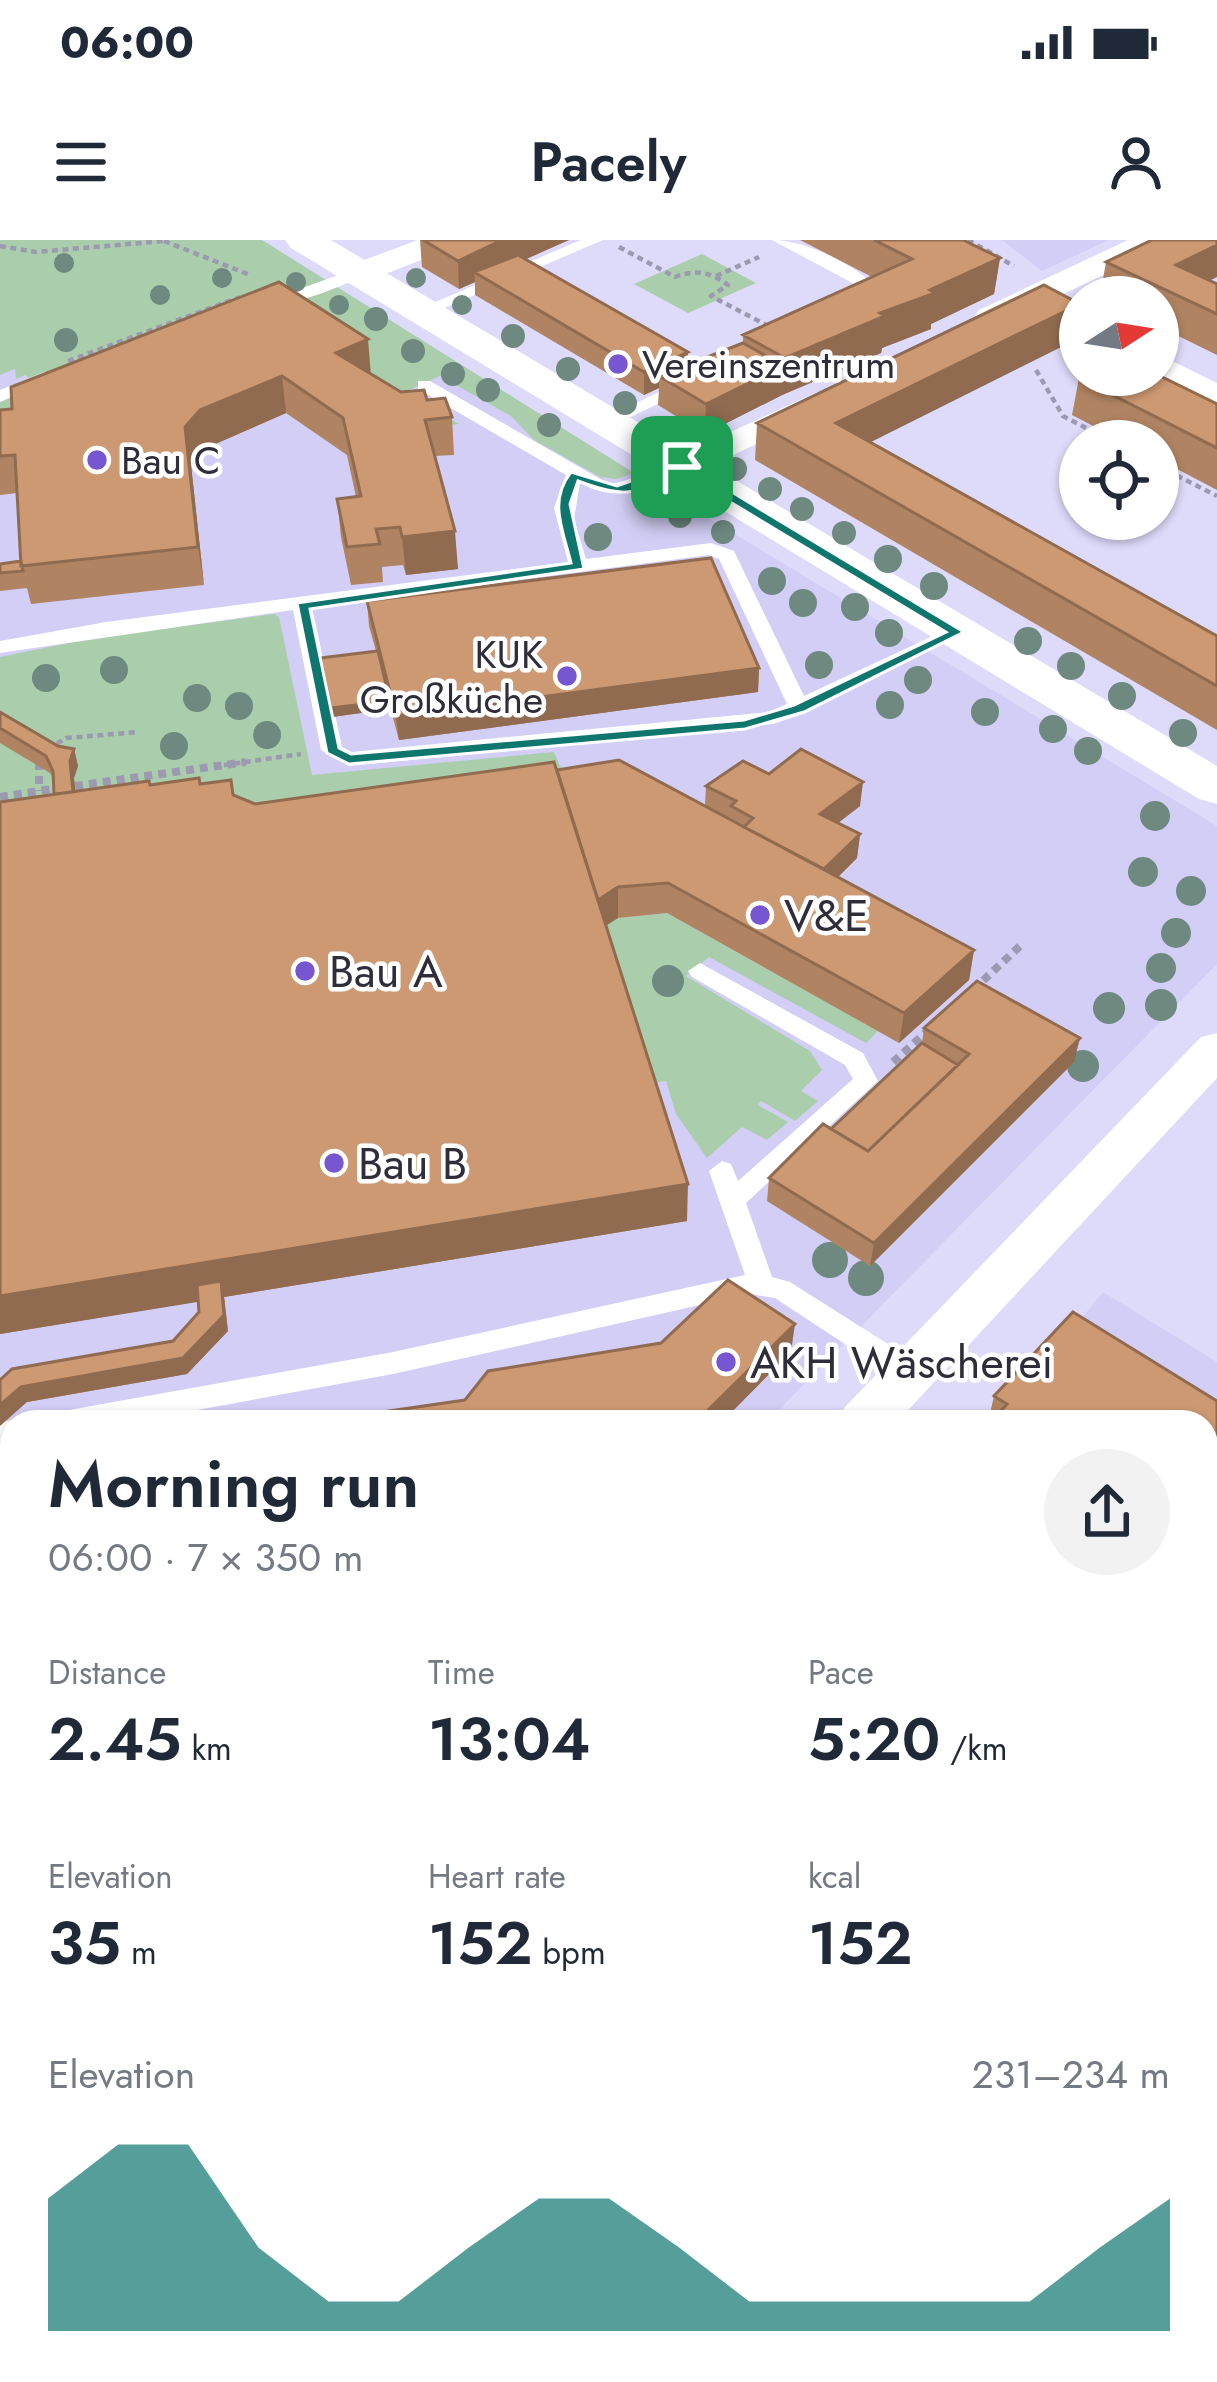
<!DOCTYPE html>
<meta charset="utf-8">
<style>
body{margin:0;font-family:Jost,sans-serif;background:#f2f2f3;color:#1f2937;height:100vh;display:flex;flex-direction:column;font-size:45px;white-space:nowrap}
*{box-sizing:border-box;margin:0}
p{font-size:39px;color:#747a83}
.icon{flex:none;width:66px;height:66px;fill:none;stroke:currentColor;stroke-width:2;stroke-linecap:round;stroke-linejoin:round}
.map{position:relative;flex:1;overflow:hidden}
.drawer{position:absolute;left:0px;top:1170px;width:1218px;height:972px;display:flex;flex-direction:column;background:#fff;border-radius:36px 36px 0 0;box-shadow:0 3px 9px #0004}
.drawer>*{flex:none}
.needle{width:78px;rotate:78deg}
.fabs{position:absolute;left:1059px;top:36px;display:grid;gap:24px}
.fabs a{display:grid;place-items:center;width:120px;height:120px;border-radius:50%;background:#fff;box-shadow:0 3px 9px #0004;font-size:60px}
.pin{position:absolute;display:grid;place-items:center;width:102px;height:102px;color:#fff;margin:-51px;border-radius:24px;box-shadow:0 6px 18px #0006}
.round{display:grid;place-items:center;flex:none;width:126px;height:126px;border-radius:63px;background:#f2f2f3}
.overview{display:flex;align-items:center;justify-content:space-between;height:204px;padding:0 48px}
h1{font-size:66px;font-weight:600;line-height:90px}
.stats{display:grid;grid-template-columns:repeat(3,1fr);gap:18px;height:204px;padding:12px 48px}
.stats div{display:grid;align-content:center}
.stats b{font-size:60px;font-weight:600}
.stats small{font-size:33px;font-weight:400}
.stats p{font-size:33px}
.chart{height:336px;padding:24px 48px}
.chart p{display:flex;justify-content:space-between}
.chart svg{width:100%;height:216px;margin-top:12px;fill:#0f766e;opacity:.7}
.status{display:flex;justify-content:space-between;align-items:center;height:84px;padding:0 60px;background:#fff;direction:ltr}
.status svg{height:33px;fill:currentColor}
header{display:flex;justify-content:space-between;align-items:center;height:156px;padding:0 48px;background:#fff;font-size:54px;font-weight:600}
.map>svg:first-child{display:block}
.built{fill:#d2cef5}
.green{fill:#aaceac}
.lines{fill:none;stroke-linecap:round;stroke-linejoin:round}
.path-far2{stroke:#9c99b1;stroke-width:4.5;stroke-dasharray:6 4.5;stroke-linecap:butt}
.path-far1{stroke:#9c99b1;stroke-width:8;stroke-dasharray:8 6;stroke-linecap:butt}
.path{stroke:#9c99b1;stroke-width:9;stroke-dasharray:10 8;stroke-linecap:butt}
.service{fill:#fff;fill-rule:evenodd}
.minor{fill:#fff;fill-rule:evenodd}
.tertiary{fill:#fff;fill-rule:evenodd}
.tree{fill:#6e8980}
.wall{fill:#b08462}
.shaded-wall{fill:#906b50}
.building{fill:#cd9972;stroke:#906b50;stroke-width:3}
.route{fill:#0f766e;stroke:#fff;stroke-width:3;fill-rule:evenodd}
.poi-dot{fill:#7657d1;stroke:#fff;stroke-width:4.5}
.labels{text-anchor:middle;stroke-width:9;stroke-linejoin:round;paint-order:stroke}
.far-poi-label{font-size:39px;fill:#2e2d39;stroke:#fff;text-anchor:start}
.poi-label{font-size:45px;fill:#2e2d39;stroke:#fff;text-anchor:start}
</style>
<div class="status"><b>06:00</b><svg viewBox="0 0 49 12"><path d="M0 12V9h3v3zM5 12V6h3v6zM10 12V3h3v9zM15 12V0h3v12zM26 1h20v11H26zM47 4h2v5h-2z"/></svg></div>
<header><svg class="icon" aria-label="menu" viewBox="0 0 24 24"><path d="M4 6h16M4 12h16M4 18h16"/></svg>Pacely<svg class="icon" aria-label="person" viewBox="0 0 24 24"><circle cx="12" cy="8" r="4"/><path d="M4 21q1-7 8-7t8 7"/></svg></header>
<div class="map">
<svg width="1217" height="2142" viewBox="0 0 1217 2142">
<rect width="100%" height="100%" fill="#dedafa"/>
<path class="built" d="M0,0H262L634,233L1217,586V724L767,1182H12V1939L0,1951Z
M1002,0H1109L1042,31Z
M1103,1052L1217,1122V2142H63L75,2130H1206V1182L1072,1090Z"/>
<path class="green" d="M0,0H262L634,233L616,239L600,237L534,200L511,176L440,136L405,152L459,184L404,189L340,150L0,180V161L37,144L25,135L16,139L15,129L0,135Z
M702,14L756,43L688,73L634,44Z
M274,374L279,377L312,535L554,512L570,548L0,613V417L93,398Z
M667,673L878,791L866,803L709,717L686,736L810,811L822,830L801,851L818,861L795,881L761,861L758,865L788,882L767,900L742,887L707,918L676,874L666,841L644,844L598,691L618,678Z"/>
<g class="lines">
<path class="path-far2" d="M968,0L1014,26
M164,1L250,35
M0,6L36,12L164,1
M619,7L675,37C696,29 710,32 728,45L711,56L774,89
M716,36L759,17
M68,121L240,57
M1036,130L1063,176L1111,201
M1158,226L1217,256
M1158,247L1177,237
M48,509L66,498L138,492
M224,525L301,514"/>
<path class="path-far1" d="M39,522V551
M75,546L246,522
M0,557L58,548
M973,750L1020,706
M893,822L931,788"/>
<path class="path" d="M0,1858L12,1847"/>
<path class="service" d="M581,0H603L428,75L414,71Z
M772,0C808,0 861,27 884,55L873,68H861L859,64L867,55L858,46Z
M359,28L367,33L365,36C335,47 286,74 257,56L265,51L296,50Z
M44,132L53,137L50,141L0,162V150Z
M684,140L699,144L612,186L597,182Z
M418,141H430L609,244C636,241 663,221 689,223V231C650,248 619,265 580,243L574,279L586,319L711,303L734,311L804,456L950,388L957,386L967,392L806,473L773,484L349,526L321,510L293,370L0,413V401L106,382L568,322L554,268L566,235L418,149ZM709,315L719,319L787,464L769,472L352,512L342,507L312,367Z
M700,723L863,813L878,841L746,963L772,1037L790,1042L921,1125L925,1133L921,1141H901L775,1058L749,1054L393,1134L132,1182H55L59,1174L69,1170L393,1112L745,1035L709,931L722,921L731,924L738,941L853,839L845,825L692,737L688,731Z
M12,1180L17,1182H12V1204L0,1206V1182Z"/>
<path class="minor" d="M418,0H461L457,6L370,40L359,42L343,33L348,26Z
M1128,0H1168L1164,6L1001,84H979L974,77L979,70Z
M1158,114L1217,143V166L1154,135H1158Z
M817,152L834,162L829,169L694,234H670L665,227L670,220Z
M1217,793V838L897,1182H837L845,1167L1201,797Z
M12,1578V1636L0,1637V1579Z
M12,2030V2108L0,2113V2035Z"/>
<path class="tertiary" d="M285,0H331L1217,526V564L1199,559L291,8Z"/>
</g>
<g class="tree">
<circle cx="64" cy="23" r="10"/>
<circle cx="222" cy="38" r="10"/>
<circle cx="416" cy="38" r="10"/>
<circle cx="296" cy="42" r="10"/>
<circle cx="160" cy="55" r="10"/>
<circle cx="339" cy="65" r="10"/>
<circle cx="462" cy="65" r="10"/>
<circle cx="376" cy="79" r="12"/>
<circle cx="513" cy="96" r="12"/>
<circle cx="66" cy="100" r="12"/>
<circle cx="413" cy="111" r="12"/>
<circle cx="568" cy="129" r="12"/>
<circle cx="453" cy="134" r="12"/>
<circle cx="488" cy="150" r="12"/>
<circle cx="625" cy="163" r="12"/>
<circle cx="549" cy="185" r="12"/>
<circle cx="682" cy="198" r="12"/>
<circle cx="735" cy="229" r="12"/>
<circle cx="770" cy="249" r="12"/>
<circle cx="802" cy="269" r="12"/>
<circle cx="680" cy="276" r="12"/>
<circle cx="723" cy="292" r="12"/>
<circle cx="844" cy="293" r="12"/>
<circle cx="598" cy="297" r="14"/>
<circle cx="888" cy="319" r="14"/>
<circle cx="772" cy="341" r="14"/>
<circle cx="934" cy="346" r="14"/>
<circle cx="803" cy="363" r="14"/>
<circle cx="855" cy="367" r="14"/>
<circle cx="889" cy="393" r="14"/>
<circle cx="1028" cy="401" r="14"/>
<circle cx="819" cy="425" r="14"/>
<circle cx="1071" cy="426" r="14"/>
<circle cx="114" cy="430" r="14"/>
<circle cx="46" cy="438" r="14"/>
<circle cx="918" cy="440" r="14"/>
<circle cx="1122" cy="456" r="14"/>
<circle cx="197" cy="458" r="14"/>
<circle cx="890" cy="465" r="14"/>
<circle cx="239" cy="466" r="14"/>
<circle cx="985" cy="472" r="14"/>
<circle cx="1053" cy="489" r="14"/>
<circle cx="1183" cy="493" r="14"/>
<circle cx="267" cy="495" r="14"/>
<circle cx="174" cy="506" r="14"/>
<circle cx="1088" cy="511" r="14"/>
<circle cx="1155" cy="576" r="15"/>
<circle cx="1143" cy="632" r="15"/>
<circle cx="1191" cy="651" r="15"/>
<circle cx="1176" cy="693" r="15"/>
<circle cx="1161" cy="728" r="15"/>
<circle cx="668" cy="741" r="16"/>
<circle cx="1161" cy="765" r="16"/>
<circle cx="1109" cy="768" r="16"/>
<circle cx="1083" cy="826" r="16"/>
<circle cx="830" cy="1020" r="18"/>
<circle cx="866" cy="1038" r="18"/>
</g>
<path class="wall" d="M420,0H569L524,19L688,124L743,103V95L872,37L800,0H963L1000,18L994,54L931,84V89L882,108L881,113L782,155L705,194L658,165L659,148L644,155L475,55V42L459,49L422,27Z
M1106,22L1210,41L1217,44V115L1158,86V57H1100Z
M279,42L371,134L401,152L427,160L452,177L454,215L435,216L458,329L406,335L403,325L382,327L383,342L351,345L341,297L337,259L356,257L347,215L286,173L206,208L191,225L204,345L31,364L27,348L0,351V324L21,321L17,253L0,255V170L12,169Z
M1080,62L1075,100L870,202L1217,396V490L755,220L757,183Z
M1079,138L1217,164V250L1158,219V201H1122L1072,175Z
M367,361L759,428L758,452L399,500L390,467V469L332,477L321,427L376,411L369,386Z
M0,472L58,506L74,509L78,526L74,538L75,551L150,545L200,544L255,564L557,530L705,566L706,546L769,534L860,566L838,583L860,594L857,618L838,637L974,710L969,740L899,803L667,673L618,678L606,685L687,981L224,1057L228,1091L187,1134L27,1162L0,1140L173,1101L199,1072L198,1061L0,1094V562L54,554V540L50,533L0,503Z
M924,788L1074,822L870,1026L767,961L769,938L831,889L922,803Z
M994,1156L1217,1161V1632L1206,1624V1182H988Z
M12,1227V1467L0,1469V1228Z
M12,1664V1815L0,1816V1665Z
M1206,1692L1217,1700V1977L1206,1968Z"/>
<path class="shaded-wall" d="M502,0H569L484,38L474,32L475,42L459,49L458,21Z
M1217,5V37L1180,56L1176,25Z
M1000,18L994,54L931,84V89L882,108L881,113L782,155L705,194L706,164L784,126L785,118Z
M1080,64L1075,100L833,221L836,183Z
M368,99L371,136L336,113Z
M688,112L687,135L659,136V148L644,155V132Z
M282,136L286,173L206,208L191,225L204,345L198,307L185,187L200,170Z
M455,291L458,329L406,335L402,297Z
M759,428L758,452L399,500L396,476Z
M390,461V469L332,477L331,468Z
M74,509L78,526L74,538L79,591L60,593L70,521Z
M863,542L860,566L817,599L820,574Z
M860,594L857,618L817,658L819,634Z
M618,647V678L598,691V661Z
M974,710L969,740L899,803L904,773Z
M1080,798L1074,822L870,1026L874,1003Z
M688,944L687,981L224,1057L228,1091L187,1134L27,1162L0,1186V1165L21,1147L183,1118L222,1058L0,1094V1056Z
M795,1084L791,1112L722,1182H696Z
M12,1717V1815L1,1799Z
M435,2130H454L444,2142H425Z"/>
<path class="building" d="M423,0H502L458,21Z
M874,0H963L1000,18L930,50L935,53L880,73L885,76L785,118L743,95L912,19Z
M1152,0H1217V5L1176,25L1217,44V74L1106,22Z
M518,15L688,112L644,132L474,32Z
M279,42L368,99L336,113L401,152L424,150L427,160L445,158L452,177L425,180L455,291L402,297L400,287L376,289L380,304L347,307L337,259L361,256L343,178L282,136L200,170L185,187L198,307L21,326L15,215L0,216V170L12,169L11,147Z
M1044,45L1080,64L836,183L1217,396V446L757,183Z
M743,103L784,126L706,164L659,136Z
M1084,135H1158L1217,164V208L1079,138Z
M711,318L759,428L396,476L367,361Z
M21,321L23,331L0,333V324Z
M378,411L390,461L331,468L320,418Z
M0,472L58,506L74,509L70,521L73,552L54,554L53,531L46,516L0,488Z
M801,509L863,542L820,574L860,594L824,629L744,587L753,578L731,566L736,561L706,546L743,521L769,534Z
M619,520L974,710L904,773L668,643L618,647L598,660L557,530Z
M554,522L688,944L0,1056V562L149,541L150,545L199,538L200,544L231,540L233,555L255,564Z
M977,741L1080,798L874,1003L769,938L823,884L868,911L969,814L924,788Z
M922,803L958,825L868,911L831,889Z
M728,1040L795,1084L696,1182H313L465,1160L488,1131L661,1103Z
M221,1041L224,1075L183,1118L21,1147L0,1165V1140L12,1129L173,1101L199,1072L197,1045Z
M1073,1072L1217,1161V1592L1206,1584V1182H991L1007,1164L994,1156Z
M12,1227V1440L0,1442V1228Z
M12,1664V1717L0,1799V1665Z
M1206,1692L1217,1700V1940L1206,1932Z
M151,2130H435L425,2142H140Z
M445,2130H566L578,2142H435Z
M644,2130H711L723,2142H634Z"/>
<path class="route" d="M678,225H687L964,392L804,472L745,489L349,524L327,513L297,363L571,323C563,290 548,261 571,232L617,246ZM682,233L946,392L794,465L744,480L351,514L339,508L310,369L584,329L570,264L578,241C628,260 634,253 682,233Z"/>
<g class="poi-dot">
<circle cx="618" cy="124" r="12"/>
<circle cx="97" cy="220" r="12"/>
<circle cx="567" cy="436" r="12"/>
<circle cx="760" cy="675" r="12"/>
<circle cx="305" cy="731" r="12"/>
<circle cx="334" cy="923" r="12"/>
<circle cx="726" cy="1122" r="12"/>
</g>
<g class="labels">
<g class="far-poi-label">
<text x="642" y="138">Vereinszentrum</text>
<text x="121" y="234">Bau C</text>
<text x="543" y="428" text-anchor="end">KUK<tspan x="543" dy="45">Großküche</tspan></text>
</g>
<g class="poi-label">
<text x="784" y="691">V&amp;E</text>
<text x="329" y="747">Bau A</text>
<text x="358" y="939">Bau B</text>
<text x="750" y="1138">AKH Wäscherei</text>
</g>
</g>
</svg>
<div class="fabs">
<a><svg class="needle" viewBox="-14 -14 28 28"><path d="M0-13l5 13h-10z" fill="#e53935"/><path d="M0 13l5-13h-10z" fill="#747a83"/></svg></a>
<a><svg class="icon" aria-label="locate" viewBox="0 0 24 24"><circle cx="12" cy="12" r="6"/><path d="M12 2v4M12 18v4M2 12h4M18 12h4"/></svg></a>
</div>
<div class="pin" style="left:682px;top:227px;background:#1e9e55"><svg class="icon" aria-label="arrive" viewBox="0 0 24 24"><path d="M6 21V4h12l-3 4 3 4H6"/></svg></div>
<section class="drawer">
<div class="overview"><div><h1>Morning run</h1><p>06:00 · 7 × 350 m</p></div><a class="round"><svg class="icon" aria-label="share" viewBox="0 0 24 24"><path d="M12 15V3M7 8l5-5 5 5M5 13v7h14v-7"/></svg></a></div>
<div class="stats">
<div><p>Distance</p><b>2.45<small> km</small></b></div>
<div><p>Time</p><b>13:04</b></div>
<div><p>Pace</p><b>5:20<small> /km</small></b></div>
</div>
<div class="stats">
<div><p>Elevation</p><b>35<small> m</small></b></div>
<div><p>Heart rate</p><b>152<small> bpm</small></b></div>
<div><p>kcal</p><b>152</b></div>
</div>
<div class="chart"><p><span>Elevation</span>231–234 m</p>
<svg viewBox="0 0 160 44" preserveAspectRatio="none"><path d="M0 44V17L10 6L20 6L30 27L40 38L50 38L60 27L70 17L80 17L90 27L100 38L110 38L120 38L130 38L140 38L150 27L160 17V44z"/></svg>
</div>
</section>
</div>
